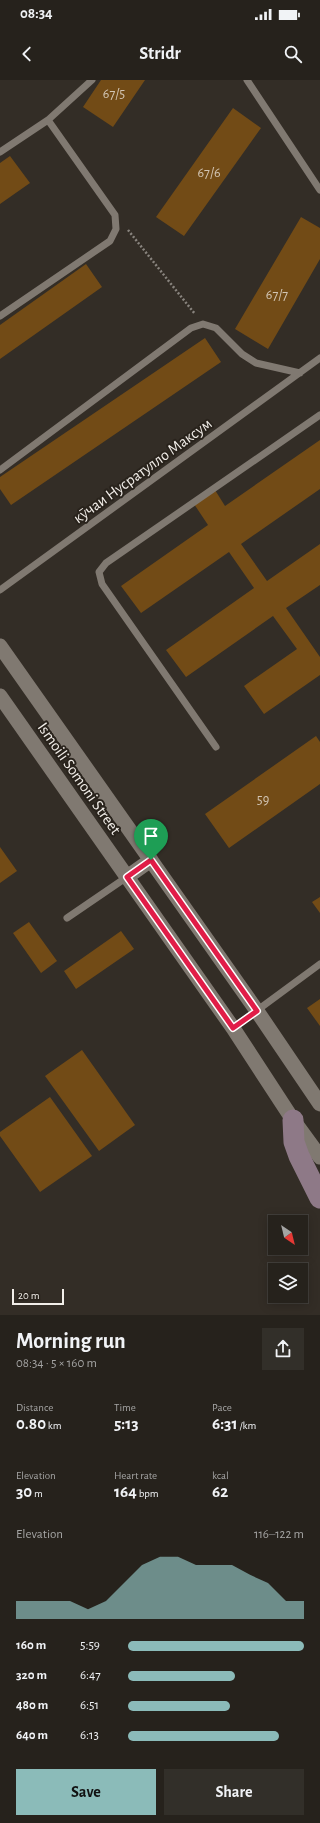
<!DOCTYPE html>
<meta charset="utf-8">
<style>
body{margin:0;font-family:"Alegreya Sans",sans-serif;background:#322f29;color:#f1f3f6;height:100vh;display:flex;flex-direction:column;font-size:15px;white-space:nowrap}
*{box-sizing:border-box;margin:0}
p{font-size:13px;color:#a4a4a3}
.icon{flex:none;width:22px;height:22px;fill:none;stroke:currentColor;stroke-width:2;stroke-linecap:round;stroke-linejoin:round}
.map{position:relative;height:1235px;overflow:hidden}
.drawer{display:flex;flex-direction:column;background:#26221c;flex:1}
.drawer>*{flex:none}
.needle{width:26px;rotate:145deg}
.buttons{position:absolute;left:268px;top:1135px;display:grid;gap:8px}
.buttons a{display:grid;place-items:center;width:40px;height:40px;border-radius:0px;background:#26221c;box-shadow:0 2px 10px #0003,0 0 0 1px #423f3b;font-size:20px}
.scale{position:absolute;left:12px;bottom:10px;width:52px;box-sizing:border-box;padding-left:4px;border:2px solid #f2eee9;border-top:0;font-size:11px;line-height:14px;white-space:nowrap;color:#f2eee9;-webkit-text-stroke:3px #29231c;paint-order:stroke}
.pin{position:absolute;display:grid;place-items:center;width:34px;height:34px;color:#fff;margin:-41px -17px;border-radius:50% 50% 50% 0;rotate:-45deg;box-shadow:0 0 4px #0007}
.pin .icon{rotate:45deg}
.round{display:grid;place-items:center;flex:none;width:42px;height:42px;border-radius:0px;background:#322f29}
.summary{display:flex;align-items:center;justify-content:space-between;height:68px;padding:0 16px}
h1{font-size:22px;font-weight:600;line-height:30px}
.metrics{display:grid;grid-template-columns:repeat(3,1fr);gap:6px;height:68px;padding:4px 16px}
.metrics div{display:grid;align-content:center}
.metrics b{font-size:17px;font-weight:600}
.metrics small{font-size:11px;font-weight:400}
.metrics p{font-size:11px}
.chart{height:112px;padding:8px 16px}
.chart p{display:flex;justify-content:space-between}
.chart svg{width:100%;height:72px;margin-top:4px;fill:#8bbbb9;opacity:.7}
.action{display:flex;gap:8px;margin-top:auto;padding:8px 16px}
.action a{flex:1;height:46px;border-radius:0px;background:#8bbbb9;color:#111;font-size:16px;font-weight:600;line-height:46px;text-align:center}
.action a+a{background:#322f29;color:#f1f3f6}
ul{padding:0 16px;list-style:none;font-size:13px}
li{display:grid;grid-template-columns:64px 48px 1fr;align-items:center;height:30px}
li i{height:10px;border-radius:5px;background:#8bbbb9}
.status{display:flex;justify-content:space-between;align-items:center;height:28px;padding:0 20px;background:#26221c;direction:ltr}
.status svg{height:11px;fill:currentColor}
header{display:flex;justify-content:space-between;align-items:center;height:52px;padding:0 16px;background:#26221c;font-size:18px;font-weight:600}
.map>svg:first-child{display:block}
.building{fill:#724b16}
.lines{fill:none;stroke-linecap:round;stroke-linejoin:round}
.path{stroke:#89847e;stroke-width:2.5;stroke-dasharray:2 2;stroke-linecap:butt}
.lane{stroke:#807971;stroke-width:7}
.street{stroke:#807971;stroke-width:15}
.secondary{stroke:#8e7987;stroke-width:21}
.route-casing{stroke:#fff;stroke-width:8}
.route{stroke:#e11d48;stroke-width:5}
.labels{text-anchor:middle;stroke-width:4;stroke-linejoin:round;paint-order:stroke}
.number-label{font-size:14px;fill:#d2c5b4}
.street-label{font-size:16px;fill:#f2eee9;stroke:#29231c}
</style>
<div class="status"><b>08:34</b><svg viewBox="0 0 49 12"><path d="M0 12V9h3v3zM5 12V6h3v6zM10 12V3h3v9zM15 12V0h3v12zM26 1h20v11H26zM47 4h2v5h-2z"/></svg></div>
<header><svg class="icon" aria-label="back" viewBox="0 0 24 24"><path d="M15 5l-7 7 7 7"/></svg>Stridr<svg class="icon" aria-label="search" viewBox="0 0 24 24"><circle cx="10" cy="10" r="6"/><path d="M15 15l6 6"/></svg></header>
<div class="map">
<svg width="320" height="1235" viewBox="0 0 320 1235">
<rect width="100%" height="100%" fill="#332d26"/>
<path class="building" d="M101,0H145L113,47L83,27Z
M233,28L261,48L184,156L156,137Z
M10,76L30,103L0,124V83Z
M301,137L320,148V179L268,269L235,249Z
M86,184L102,207L0,279V245Z
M205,258L221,282L11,425L0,409V397Z
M320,360V409L241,464L267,501L320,464V505L286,528L320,577V595L264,634L244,606L297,569L273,536L186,597L166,570L254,508L229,472L141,533L121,506L208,445L194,424L215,410L225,426Z
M316,656L320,662V704L229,768L205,734Z
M0,767L17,791L0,803Z
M320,817V833L312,822Z
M29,842L57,881L41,893L13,853Z
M121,851L134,869L76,909L64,891Z
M320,919V946L307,928Z
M82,970L135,1045L99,1071L45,996Z
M50,1017L92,1076L40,1112L0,1056V1052Z"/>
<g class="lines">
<path class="path" d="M128,150L195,234"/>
<path class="lane" d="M247,0L320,110
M48,40L92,0
M0,72L48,40L115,135L116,149L110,161L0,236
M0,390L191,248L203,244L216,248L242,274L256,283L300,293
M0,510L320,278
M216,667L102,504L99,492L106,483L320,335
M67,838L127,797
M233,948L320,884"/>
<path class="street" d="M0,566L257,931L320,1024
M0,616L233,948L293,1040L320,1077
M127,797L151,780"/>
<path class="secondary" d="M293,1040L294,1062L299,1076L320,1118"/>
</g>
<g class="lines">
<defs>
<path id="route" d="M151,780L257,931L233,948L127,797Z"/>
</defs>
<use href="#route" class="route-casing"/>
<use href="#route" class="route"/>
</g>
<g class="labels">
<g class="number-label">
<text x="114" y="18">67/5</text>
<text x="209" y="97">67/6</text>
<text x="277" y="219">67/7</text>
<text x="263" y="724">59</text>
</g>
<g class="street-label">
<text transform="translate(142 390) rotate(-36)" y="6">кӯчаи Нусратулло Максум</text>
<text transform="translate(80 698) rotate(55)" y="6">Ismoili Somoni Street</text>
</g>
</g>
</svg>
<div class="buttons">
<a><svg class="needle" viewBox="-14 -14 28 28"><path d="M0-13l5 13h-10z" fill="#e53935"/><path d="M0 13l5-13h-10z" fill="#a4a4a3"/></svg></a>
<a><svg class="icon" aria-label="layers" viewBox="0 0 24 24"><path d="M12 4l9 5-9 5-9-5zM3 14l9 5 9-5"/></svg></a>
</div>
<div class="scale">20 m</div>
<div class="pin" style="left:151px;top:780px;background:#1e9e55"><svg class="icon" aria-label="arrive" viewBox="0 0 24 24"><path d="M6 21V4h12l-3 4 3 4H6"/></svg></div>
</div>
<section class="drawer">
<div class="summary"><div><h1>Morning run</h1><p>08:34 · 5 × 160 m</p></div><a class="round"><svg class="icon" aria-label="share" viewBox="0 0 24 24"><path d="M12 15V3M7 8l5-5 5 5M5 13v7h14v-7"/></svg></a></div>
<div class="metrics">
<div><p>Distance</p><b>0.80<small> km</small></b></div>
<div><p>Time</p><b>5:13</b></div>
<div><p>Pace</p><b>6:31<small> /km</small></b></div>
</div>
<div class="metrics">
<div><p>Elevation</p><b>30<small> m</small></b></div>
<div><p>Heart rate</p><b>164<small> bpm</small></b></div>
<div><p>kcal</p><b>62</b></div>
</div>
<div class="chart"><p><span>Elevation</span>116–122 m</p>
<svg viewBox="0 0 160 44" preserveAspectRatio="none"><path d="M0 44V33L10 33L20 33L30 33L40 38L50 33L60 22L70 11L80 6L90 6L100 11L110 11L120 11L130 17L140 22L150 33L160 33V44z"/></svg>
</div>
<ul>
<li><b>160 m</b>5:59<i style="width:100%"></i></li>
<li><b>320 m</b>6:47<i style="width:61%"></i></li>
<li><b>480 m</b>6:51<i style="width:58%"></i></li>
<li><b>640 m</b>6:13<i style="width:86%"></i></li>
</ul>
<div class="action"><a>Save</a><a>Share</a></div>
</section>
